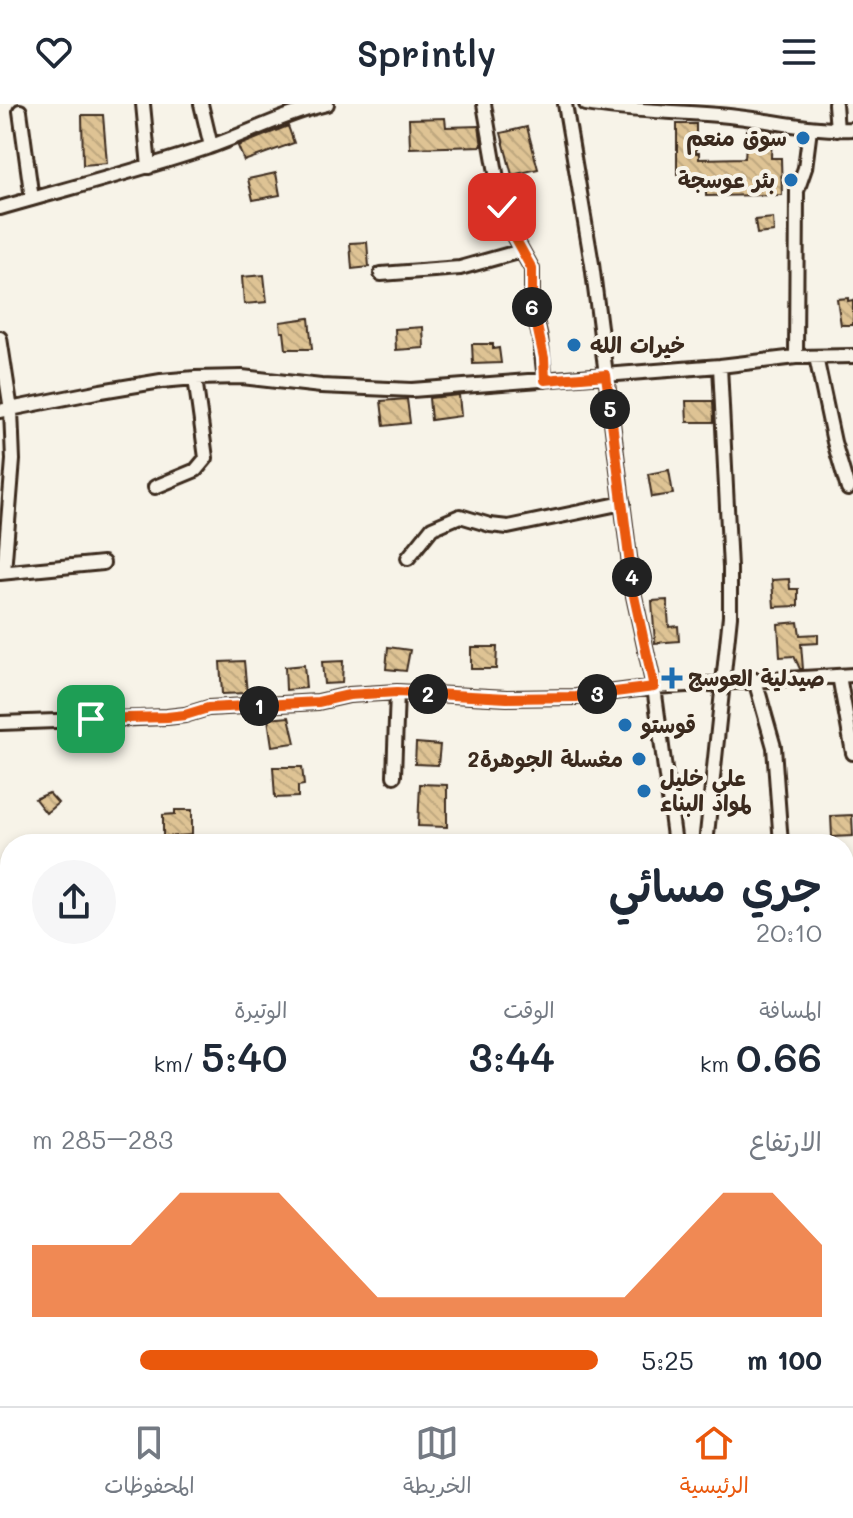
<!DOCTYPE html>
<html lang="ar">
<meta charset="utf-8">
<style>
body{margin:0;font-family:Mali,"Playpen Sans Arabic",sans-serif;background:#f6f6f7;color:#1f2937;direction:rtl;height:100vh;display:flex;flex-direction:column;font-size:30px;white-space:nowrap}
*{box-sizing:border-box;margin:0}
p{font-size:26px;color:#747a83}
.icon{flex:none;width:44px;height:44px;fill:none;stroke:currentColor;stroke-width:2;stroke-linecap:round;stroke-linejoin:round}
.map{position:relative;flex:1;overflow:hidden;direction:ltr}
.drawer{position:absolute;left:0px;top:730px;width:854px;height:572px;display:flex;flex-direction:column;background:#fff;border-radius:32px 32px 0 0;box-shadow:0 4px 12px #0003;direction:rtl}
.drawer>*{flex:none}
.pin{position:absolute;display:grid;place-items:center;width:68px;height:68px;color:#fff;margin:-34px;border-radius:16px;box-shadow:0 4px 12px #0006}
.km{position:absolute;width:40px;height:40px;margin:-20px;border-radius:50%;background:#222;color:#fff;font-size:22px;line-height:40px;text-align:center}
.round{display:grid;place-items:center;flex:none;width:84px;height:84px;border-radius:42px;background:#f6f6f7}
.summary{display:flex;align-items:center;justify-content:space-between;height:136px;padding:0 32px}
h1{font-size:44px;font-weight:600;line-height:60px}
.stats{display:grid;grid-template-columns:repeat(3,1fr);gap:12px;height:136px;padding:8px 32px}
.stats div{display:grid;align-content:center}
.stats b{font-size:40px;font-weight:600}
.stats small{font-size:22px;font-weight:400}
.stats p{font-size:22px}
.chart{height:224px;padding:16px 32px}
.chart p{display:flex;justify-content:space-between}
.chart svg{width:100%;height:144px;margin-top:8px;fill:#ea580c;opacity:.7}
ul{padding:0 32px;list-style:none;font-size:26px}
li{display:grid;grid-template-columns:128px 96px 1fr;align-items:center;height:60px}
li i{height:20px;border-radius:10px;background:#ea580c}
header{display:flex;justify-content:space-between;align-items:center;height:104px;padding:0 32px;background:#fff;font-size:36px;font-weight:600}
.tabs{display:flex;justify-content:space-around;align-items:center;height:112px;border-top:2px solid #e0e1e3;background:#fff;font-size:22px;color:#747a83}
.tabs a{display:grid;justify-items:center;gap:4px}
.tabs .on{color:#ea580c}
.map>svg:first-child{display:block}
.building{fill:url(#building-back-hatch);stroke:#3b2a1e;stroke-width:2}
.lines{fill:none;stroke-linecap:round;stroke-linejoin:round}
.minor-casing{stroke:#3b2a1e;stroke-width:18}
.minor{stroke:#f7f3e8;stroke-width:12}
.route-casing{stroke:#fff;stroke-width:16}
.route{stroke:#ea580c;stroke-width:10}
.poi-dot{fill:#1f6fb2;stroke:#f7f3e8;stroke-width:3}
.labels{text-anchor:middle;stroke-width:8;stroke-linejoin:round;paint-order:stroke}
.poi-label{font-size:22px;font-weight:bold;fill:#3b2a1e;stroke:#f7f3e8;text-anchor:start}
</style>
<header><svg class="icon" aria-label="menu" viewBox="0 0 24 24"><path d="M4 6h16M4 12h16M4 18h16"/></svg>Sprintly<svg class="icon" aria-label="heart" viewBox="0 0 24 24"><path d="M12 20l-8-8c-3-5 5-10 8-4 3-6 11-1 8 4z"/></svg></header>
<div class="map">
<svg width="853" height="1302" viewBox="0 0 853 1302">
<defs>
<pattern id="building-back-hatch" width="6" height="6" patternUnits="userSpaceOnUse" patternTransform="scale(2)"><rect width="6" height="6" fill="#dec394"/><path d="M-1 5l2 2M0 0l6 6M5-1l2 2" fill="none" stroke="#bfa87f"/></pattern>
</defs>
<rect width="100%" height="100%" fill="#f7f3e8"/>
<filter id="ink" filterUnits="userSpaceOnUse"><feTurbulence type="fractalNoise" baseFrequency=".0125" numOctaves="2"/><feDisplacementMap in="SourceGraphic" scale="16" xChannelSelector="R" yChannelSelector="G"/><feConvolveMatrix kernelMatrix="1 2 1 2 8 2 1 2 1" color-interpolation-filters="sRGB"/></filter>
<g filter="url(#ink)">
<path class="building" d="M82,11H103L107,59L83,61Z
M445,14L446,23L479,22L482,42L410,44L409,15Z
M677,20H696V49H699V55L745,54L747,26L772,28L771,54H781L782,91L706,92V70L677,71Z
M288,22L294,39L244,57L238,42Z
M527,23L538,65L512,71L501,29Z
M276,69L280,91L253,96L248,75Z
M773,114L774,128L757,130L755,116Z
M367,138L369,163L352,165L350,139Z
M264,171L267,198L244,200L242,173Z
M848,194V197L853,196V221H841L837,195Z
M309,214L312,245H286L284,228H281L280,218Z
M423,223L424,244L396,246L395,225Z
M472,240H493V245L499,244L501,259L473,260Z
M459,291L461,312L431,316L429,294Z
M407,295L410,319L384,322L381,297Z
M686,297H713L714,318H687Z
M669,366L673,390L652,393L648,370Z
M789,475L790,485H798V502L774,503L772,476Z
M667,496L669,523L678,522L679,537L655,539L652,497Z
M798,518L800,531L818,530V539L801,540L803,565H800L794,552L780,553L778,520Z
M388,543L410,546L406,567L386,565Z
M471,543H497L496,565H471Z
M244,557L247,589L222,590L220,558Z
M343,557L342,579L324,580L322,558Z
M304,561L306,584L286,586L285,563Z
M289,613L295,639L272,642L268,615Z
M416,639L440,641L438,661L415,660Z
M273,663H302L304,681L298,682V693L275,694Z
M420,680L447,681V723L418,722Z
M49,689L58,699L46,709L35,695Z
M175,706H192V731L163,733V711L175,710Z
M852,711L853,732L832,733L831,712Z
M853,786V819L844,820V787Z
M0,944L10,945V972L0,971Z
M844,1208H853V1236H844Z"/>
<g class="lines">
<defs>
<path id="minor" d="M143,0L149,63
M201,0L211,42
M484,0L502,103L511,127L532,165V199L540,233L545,276
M565,0L592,160L634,492L654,583L675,740
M586,0C633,8 682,7 729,12C771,16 811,27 853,25
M835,0L837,26
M20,7L32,95
M0,104C69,84 138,67 206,44C247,30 284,10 327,0
M381,170L460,164L521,147
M0,234L11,306L13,356L4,468
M796,253L797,87L805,64L810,25
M816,253L834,338L848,385
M0,307L101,287L161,277L195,274L242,273L321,282L412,286L720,262L796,253L853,252
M155,383L196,366L206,354L195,274
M408,454L432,424L460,412L490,421L508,423L623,399
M0,469L103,459
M839,572L853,649
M755,576L774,643L781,740
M0,619L167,613L185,611L208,604L318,598L349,591L397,588L507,594L576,593L654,583L853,571
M394,672L397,588
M706,740L730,512V464L720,262
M844,837L853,836
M6,917L10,855
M844,955L853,954
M0,1211L10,1214
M844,1245H853
M0,1278L10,1284
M24,1292L42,1302
M216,1292L240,1302
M406,1292L411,1302
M713,1292V1302
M296,1302L298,1292"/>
</defs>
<use href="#minor" class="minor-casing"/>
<use href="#minor" class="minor"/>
</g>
</g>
<g class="lines" filter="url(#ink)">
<defs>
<path id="route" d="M91,615L167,613L185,611L208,604L318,598L349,591L397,588L507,594L576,593L654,583L634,492L606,271L545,276L544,254L532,199V165L511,127L502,103"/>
</defs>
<use href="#route" class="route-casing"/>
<use href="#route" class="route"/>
</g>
<g class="poi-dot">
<circle cx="803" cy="34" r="8"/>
<circle cx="791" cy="76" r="8"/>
<circle cx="574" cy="241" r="8"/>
<path d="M668 562h8v8h8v8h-8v8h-8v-8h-8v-8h8z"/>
<circle cx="625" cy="621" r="8"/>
<circle cx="639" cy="655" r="8"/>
<circle cx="644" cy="687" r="8"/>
</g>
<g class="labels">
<g class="poi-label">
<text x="787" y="42" text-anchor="end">سوق منعم</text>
<text x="775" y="84" text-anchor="end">بئر عوسجة</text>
<text x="590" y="249">خيرات الله</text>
<text x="688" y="582">صيدلية العوسج</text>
<text x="641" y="629">قوستو</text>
<text x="623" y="663" text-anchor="end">مغسلة الجوهرة2</text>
<text x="660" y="682">علي خليل<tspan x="660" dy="25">لمواد البناء</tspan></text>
</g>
</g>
</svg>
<div class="pin" style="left:91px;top:615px;background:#1e9e55"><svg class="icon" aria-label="arrive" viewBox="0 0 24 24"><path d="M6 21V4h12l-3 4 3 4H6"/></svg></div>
<div class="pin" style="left:502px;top:103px;background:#d93025"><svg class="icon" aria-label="check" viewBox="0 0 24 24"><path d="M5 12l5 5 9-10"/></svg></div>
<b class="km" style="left:259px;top:602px">1</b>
<b class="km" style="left:428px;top:590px">2</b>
<b class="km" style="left:597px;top:590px">3</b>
<b class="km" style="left:632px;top:473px">4</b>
<b class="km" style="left:610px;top:305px">5</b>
<b class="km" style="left:532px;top:203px">6</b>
<section class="drawer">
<div class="summary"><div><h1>جري مسائي</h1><p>20:10</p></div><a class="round"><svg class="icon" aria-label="share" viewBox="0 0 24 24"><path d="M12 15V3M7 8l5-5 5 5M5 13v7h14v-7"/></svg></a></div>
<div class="stats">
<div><p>المسافة</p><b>0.66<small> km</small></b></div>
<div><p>الوقت</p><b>3:44</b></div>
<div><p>الوتيرة</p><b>5:40<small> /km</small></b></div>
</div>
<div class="chart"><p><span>الارتفاع</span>283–285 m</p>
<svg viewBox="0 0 160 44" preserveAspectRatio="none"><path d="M0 44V22L10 22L20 22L30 6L40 6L50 6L60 22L70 38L80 38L90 38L100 38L110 38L120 38L130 22L140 6L150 6L160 22V44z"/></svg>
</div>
<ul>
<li><b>100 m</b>5:25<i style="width:81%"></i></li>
</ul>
</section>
</div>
<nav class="tabs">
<a class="on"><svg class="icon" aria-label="home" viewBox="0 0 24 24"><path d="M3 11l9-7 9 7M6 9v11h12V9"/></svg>الرئيسية</a>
<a><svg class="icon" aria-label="map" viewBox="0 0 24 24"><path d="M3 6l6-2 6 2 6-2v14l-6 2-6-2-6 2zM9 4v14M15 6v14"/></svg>الخريطة</a>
<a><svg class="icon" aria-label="saved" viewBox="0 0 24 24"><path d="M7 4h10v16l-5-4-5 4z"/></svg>المحفوظات</a>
</nav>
